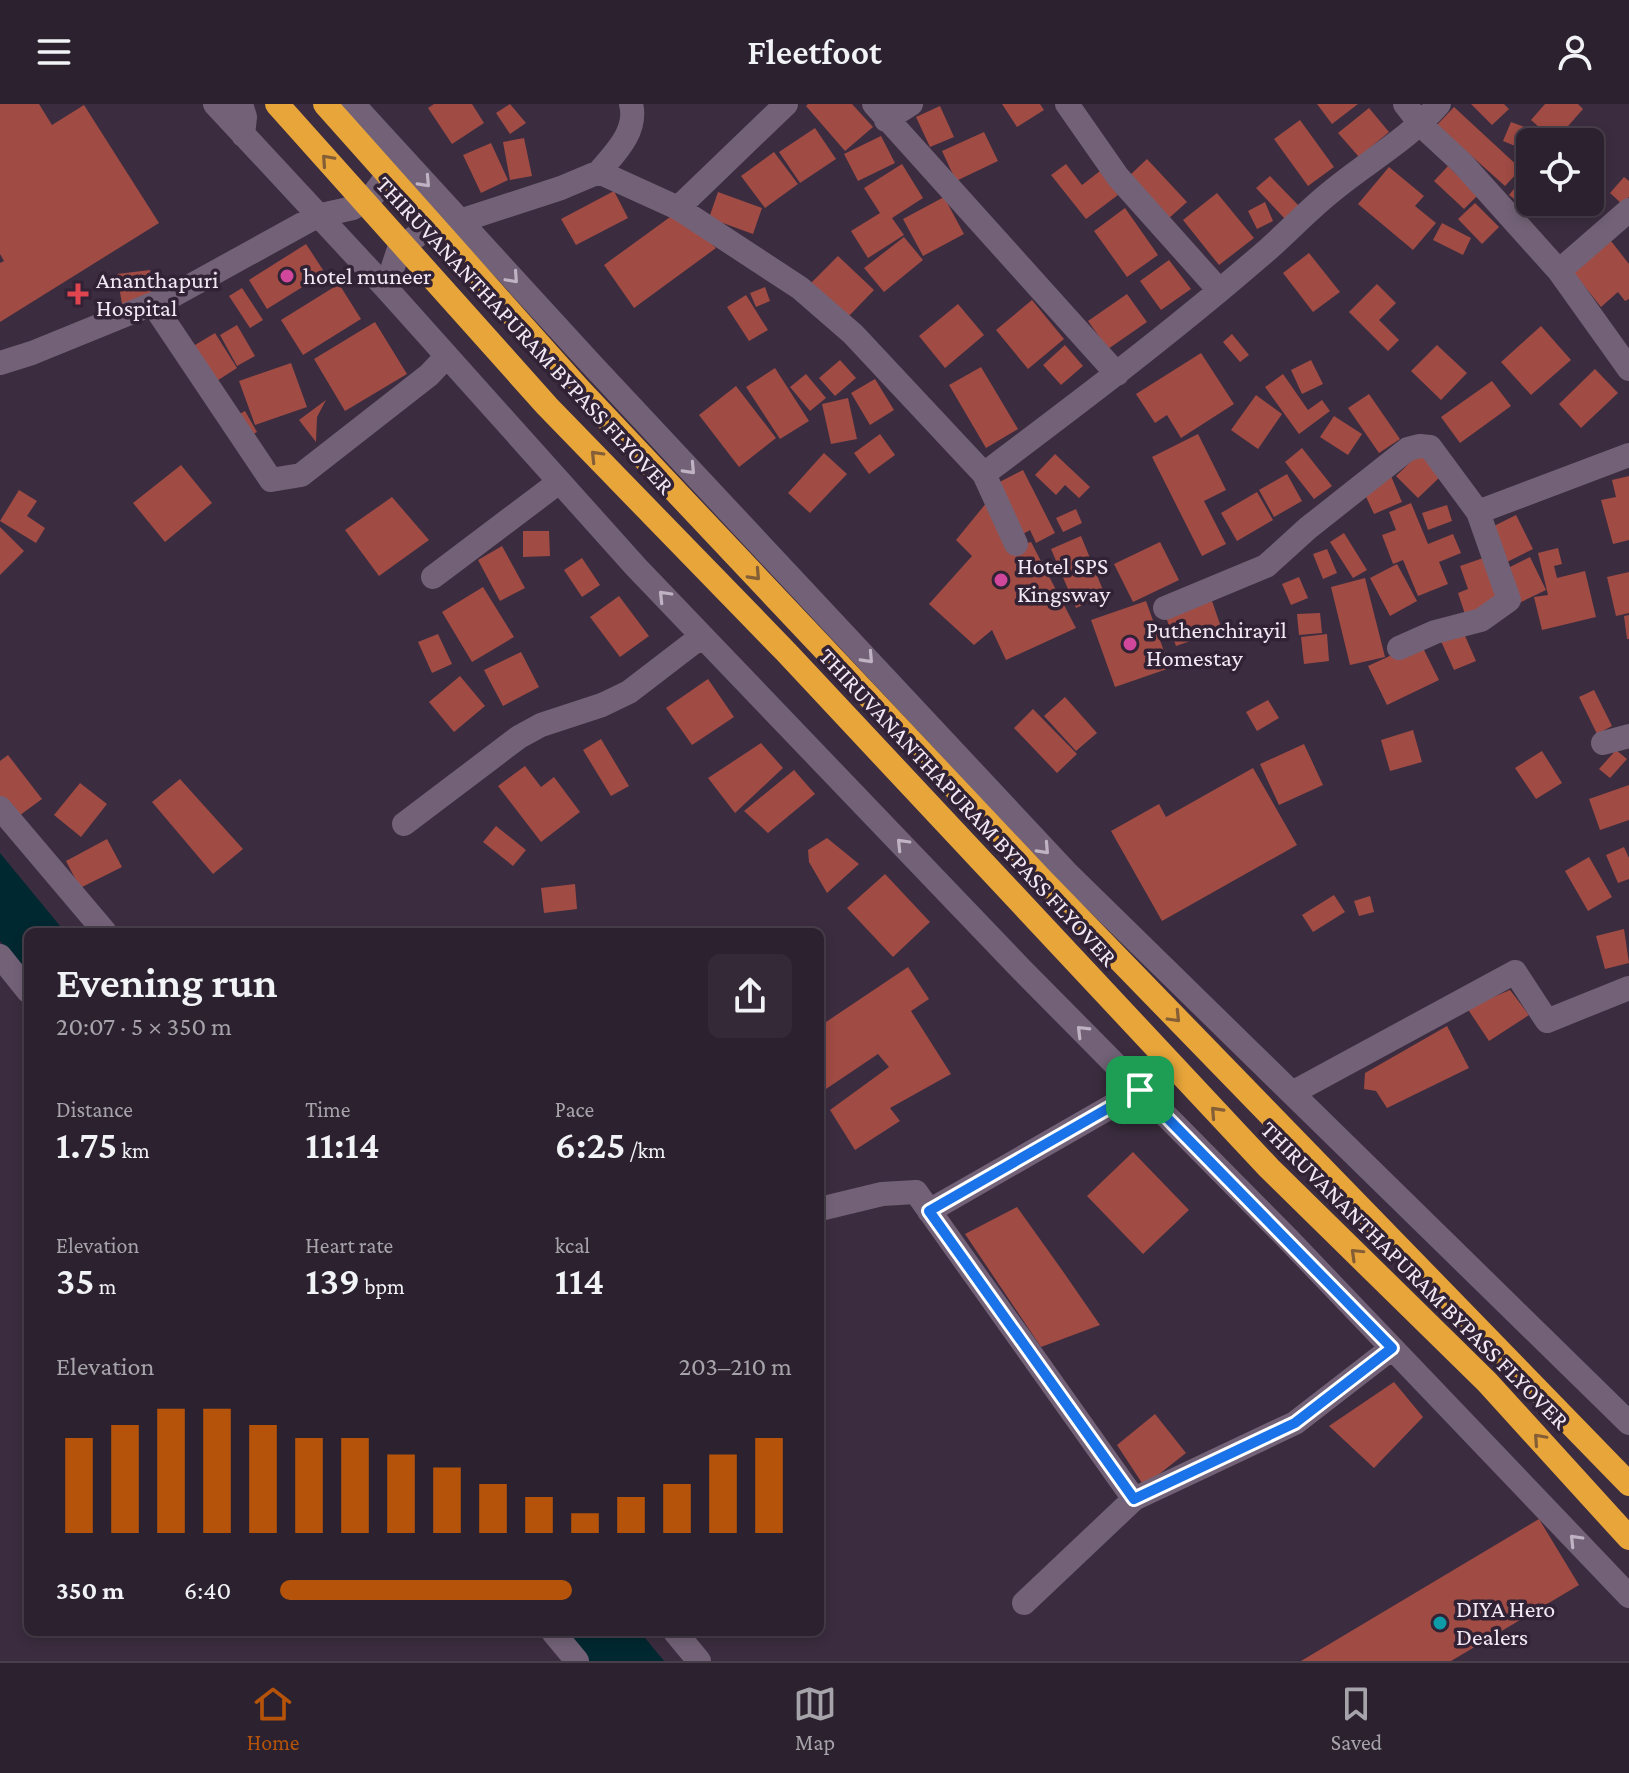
<!DOCTYPE html>
<meta charset="utf-8">
<style>
body{margin:0;font-family:"Crimson Pro",serif;background:#342a37;color:#f1f3f6;height:100vh;display:flex;flex-direction:column;font-size:30px;white-space:nowrap}
*{box-sizing:border-box;margin:0}
p{font-size:26px;color:#a6a4aa}
.icon{flex:none;width:44px;height:44px;fill:none;stroke:currentColor;stroke-width:2;stroke-linecap:round;stroke-linejoin:round}
.map{position:relative;flex:1;overflow:hidden}
.panel{position:absolute;left:24px;top:824px;width:800px;height:708px;display:flex;flex-direction:column;background:#2c222f;border-radius:12px;box-shadow:0 4px 12px #0003,0 0 0 2px #483f4b}
.panel>*{flex:none}
.controls{position:absolute;left:1516px;top:24px;display:grid;gap:16px}
.controls a{display:grid;place-items:center;width:88px;height:88px;border-radius:12px;background:#2c222f;box-shadow:0 4px 12px #0003,0 0 0 2px #483f4b;font-size:40px}
.pin{position:absolute;display:grid;place-items:center;width:68px;height:68px;color:#fff;margin:-34px;border-radius:16px;box-shadow:0 4px 12px #0006}
.round{display:grid;place-items:center;flex:none;width:84px;height:84px;border-radius:12px;background:#342a37}
.headline{display:flex;align-items:center;justify-content:space-between;height:136px;padding:0 32px}
h1{font-size:44px;font-weight:600;line-height:60px}
.metrics{display:grid;grid-template-columns:repeat(3,1fr);gap:12px;height:136px;padding:8px 32px}
.metrics div{display:grid;align-content:center}
.metrics b{font-size:40px;font-weight:600}
.metrics small{font-size:22px;font-weight:400}
.metrics p{font-size:22px}
.chart{height:224px;padding:16px 32px}
.chart p{display:flex;justify-content:space-between}
.chart svg{width:100%;height:144px;margin-top:8px;stroke:#b45309;stroke-width:6}
ul{padding:0 32px;list-style:none;font-size:26px}
li{display:grid;grid-template-columns:128px 96px 1fr;align-items:center;height:60px}
li i{height:20px;border-radius:10px;background:#b45309}
header{display:flex;justify-content:space-between;align-items:center;height:104px;padding:0 32px;background:#2c222f;font-size:36px;font-weight:600}
.tabs{display:flex;justify-content:space-around;align-items:center;height:112px;border-top:2px solid #483f4b;background:#2c222f;font-size:22px;color:#a6a4aa}
.tabs a{display:grid;justify-items:center;gap:4px}
.tabs .selected{color:#b45309}
.map>svg:first-child{display:block}
.water{fill:#002830}
.building{fill:#a04b44}
.lines{fill:none;stroke-linecap:round;stroke-linejoin:round}
.minor{stroke:#736277;stroke-width:24}
.highway{stroke:#e8a53a;stroke-width:24}
.oneway{stroke:#835e37}
.oneway2{stroke:#bfb2c2}
.route-casing{stroke:#fff;stroke-width:16}
.route{stroke:#1a73e8;stroke-width:10}
.hotel-dot{fill:#d1479c;stroke:#312335;stroke-width:3}
.health-dot{fill:#e0444e;stroke:#312335;stroke-width:3}
.culture-dot{fill:#0f9aa8;stroke:#312335;stroke-width:3}
.labels{text-anchor:middle;stroke-width:7;stroke-linejoin:round;paint-order:stroke}
.poi-label{font-size:24px;fill:#f2e8f4;stroke:#312335;text-anchor:start}
.street-label{font-size:24px;fill:#f2e8f4;stroke:#312335}
</style>
<header><svg class="icon" aria-label="menu" viewBox="0 0 24 24"><path d="M4 6h16M4 12h16M4 18h16"/></svg>Fleetfoot<svg class="icon" aria-label="person" viewBox="0 0 24 24"><circle cx="12" cy="8" r="4"/><path d="M4 21q1-7 8-7t8 7"/></svg></header>
<div class="map">
<svg width="1629" height="1557" viewBox="0 0 1629 1557">
<rect width="100%" height="100%" fill="#3b2d3f"/>
<path class="water" d="M0,749L65,828H28V872L0,837Z
M563,1528H640L664,1557H584Z"/>
<path class="building" d="M0,0H39L52,21L84,1L159,119L0,218V159L4,157L0,150Z
M434,0H472L484,19L452,40L428,4Z
M510,0L526,19L510,30L496,9Z
M808,0H852L873,23L845,47L806,2Z
M1002,0H1040L1044,6L1017,23Z
M1317,0H1358L1332,20Z
M1471,0H1504L1509,5L1492,21Z
M1545,0H1578L1583,5L1555,37L1531,16Z
M940,2L954,33L930,43L916,13Z
M1454,3L1521,65L1505,82L1437,21Z
M1369,4L1389,28L1359,53L1338,29Z
M1300,16L1334,63L1308,82L1274,35Z
M1511,18L1533,26L1525,46L1503,37Z
M815,24L836,55L800,79L779,48Z
M984,28L998,57L956,77L942,47Z
M881,32L895,59L858,77L844,50Z
M524,34L532,72L510,76L503,38Z
M491,39L508,76L481,89L463,51Z
M774,48L798,80L765,104L741,72Z
M1147,55L1187,98L1168,115L1128,73Z
M902,60L923,94L892,114L904,131L868,154L851,127L880,109L864,84Z
M1066,60L1082,81L1100,67L1118,91L1086,115L1051,71Z
M1448,62L1478,91L1464,105L1434,77Z
M1389,63L1424,92L1415,102L1436,119L1413,146L1358,100Z
M1530,65V98H1532L1527,105L1509,91Z
M1270,72L1299,102L1285,115L1256,84Z
M1624,73L1629,77V93L1622,100L1610,89Z
M614,87L628,114L576,141L561,115Z
M718,88L762,104L753,130L709,114Z
M1217,89L1254,134L1219,161L1183,116Z
M944,93L964,130L923,152L903,115Z
M1265,98L1273,117L1257,125L1248,107Z
M1475,99L1499,123L1482,140L1458,115Z
M1125,104L1158,151L1127,173L1094,127Z
M677,108L716,144L634,204L604,161Z
M1442,119L1471,134L1463,151L1433,136Z
M904,133L923,156L884,188L864,164Z
M1611,137L1629,160V195L1625,197L1618,188L1601,203L1573,168Z
M306,140L325,169L267,205L249,176Z
M1309,149L1340,188L1313,208L1283,169Z
M838,152L874,186L846,215L809,181Z
M1169,156L1191,185L1161,206L1140,177Z
M150,166L154,195L122,200L117,170Z
M339,180L361,215L303,251L281,216Z
M1377,180L1396,199L1379,216L1399,236L1388,247L1349,208Z
M765,183L770,197L756,203L750,189Z
M242,184L263,216L250,224L229,192Z
M1127,190L1147,218L1108,245L1088,217Z
M746,191L768,226L749,237L727,203Z
M1032,196L1064,235L1028,265L996,226Z
M958,200L984,231L945,264L919,232Z
M375,218L407,270L345,307L314,255Z
M237,221L255,252L237,262L220,231Z
M1541,222L1571,256L1531,291L1501,258Z
M215,229L237,264L212,280L190,244Z
M1232,230L1249,251L1240,258L1223,238Z
M1065,241L1083,262L1061,281L1043,261Z
M1437,241L1467,269L1441,296L1411,267Z
M1201,249L1234,300L1181,334L1167,311L1155,319L1136,290Z
M840,256L856,274L835,292L819,274Z
M1311,256L1323,280L1302,290L1291,266Z
M291,259L307,303L255,321L239,277Z
M981,263L1018,325L986,344L949,281Z
M775,264L809,317L780,335L746,283Z
M1595,265L1618,289L1581,324L1559,300Z
M806,270L826,294L810,307L790,283Z
M1283,270L1308,306L1322,296L1330,307L1299,330L1265,283Z
M875,275L894,306L870,321L851,289Z
M1492,277L1511,302L1460,339L1441,313Z
M736,282L776,334L739,363L699,311Z
M1369,290L1400,335L1379,349L1348,304Z
M1256,291L1282,310L1258,345L1231,326Z
M848,294L857,335L831,340L822,300Z
M326,296L317,313L316,338L299,316Z
M245,307L257,328L246,334L234,313Z
M1334,312L1362,330L1348,351L1320,333Z
M880,330L895,351L869,370L854,349Z
M1198,330L1226,386L1204,397L1226,440L1202,452L1152,353Z
M1302,344L1332,382L1314,395L1285,358Z
M824,349L847,370L810,409L788,389Z
M1420,349L1441,372L1418,394L1396,372Z
M1055,350L1090,383L1079,394L1065,381L1056,391L1035,371Z
M181,361L212,399L165,438L133,399Z
M1023,366L1055,429L1036,439L1030,426L1016,434L990,383Z
M1287,370L1302,397L1274,413L1259,386Z
M1391,372L1402,398L1374,410L1362,384Z
M1629,372V436L1613,440L1601,396L1616,393L1612,376Z
M19,386L37,397L27,412L45,424L36,439L0,417Z
M1257,388L1273,416L1237,437L1221,409Z
M992,392L1016,442L1031,438L1076,524L1006,556L992,526L974,541L929,500L972,452L956,436Z
M392,393L429,436L379,472L345,426Z
M1411,399L1428,440L1453,430L1461,449L1439,458L1448,480L1418,492L1403,456L1393,460L1382,431L1396,426L1389,408Z
M1447,401L1452,417L1428,426L1422,409Z
M1076,405L1082,419L1063,428L1056,414Z
M1516,411L1533,445L1505,459L1488,425Z
M0,423L24,447L0,471Z
M523,427H549L550,452L523,453Z
M1344,429L1367,466L1353,474L1330,438Z
M1081,432L1105,491L1076,504L1051,445Z
M1160,438L1179,476L1133,498L1114,460Z
M502,442L525,484L500,497L478,456Z
M1558,444L1562,460L1554,462L1557,474L1585,467L1596,513L1542,526L1534,493L1548,491L1538,449Z
M1327,445L1337,469L1323,475L1313,450Z
M1489,452L1505,497L1465,510L1458,489L1468,485L1460,462Z
M1530,453L1546,486L1519,499L1504,466Z
M582,454L600,481L582,493L564,466Z
M1397,460L1417,497L1390,512L1370,474Z
M1629,468V509L1616,512L1607,473Z
M1299,473L1308,494L1291,501L1282,480Z
M1365,474L1385,553L1350,561L1331,483Z
M483,483L514,533L472,558L442,508Z
M619,492L649,532L620,553L590,513Z
M1146,497L1170,564L1115,583L1091,516Z
M1212,497L1222,526L1176,542L1166,513Z
M1320,509L1322,529L1299,531L1297,510Z
M1629,511V535H1627L1624,512Z
M1462,525L1476,557L1454,566L1440,535Z
M438,530L452,560L432,569L418,538Z
M1327,530L1329,557L1304,560L1301,533Z
M1420,538L1439,576L1387,601L1368,562Z
M521,548L539,583L503,602L484,566Z
M460,572L485,602L454,628L429,598Z
M708,575L734,613L692,641L666,604Z
M1594,586L1612,622L1597,630L1579,593Z
M1065,593L1097,629L1076,647L1044,612Z
M1268,596L1279,614L1257,627L1246,608Z
M1033,605L1077,650L1057,669L1014,624Z
M1413,626L1422,658L1390,667L1381,636Z
M601,635L629,682L611,692L583,646Z
M761,639L783,664L735,709L708,674Z
M1304,640L1323,681L1279,701L1260,660Z
M1616,646L1627,655L1610,674L1599,665Z
M1542,647L1562,679L1536,695L1515,664Z
M8,651L42,695L12,717L0,701V657Z
M525,662L541,683L554,673L580,708L541,738L498,682Z
M1253,664L1297,741L1162,817L1111,727L1159,700L1166,713Z
M794,666L815,690L768,729L744,707Z
M180,675L243,745L213,770L152,698Z
M80,679L107,700L81,733L54,711Z
M1629,681V716L1600,726L1589,695Z
M496,722L526,746L513,762L483,738Z
M827,734L859,760L827,789L809,758L808,746Z
M107,735L122,763L80,784L66,757Z
M1624,743L1629,754V775L1618,779L1606,751Z
M1589,753L1612,793L1588,807L1565,767Z
M885,770L930,818L893,853L847,804Z
M575,780L577,805L544,809L541,784Z
M1334,791L1345,808L1313,828L1302,811Z
M1370,792L1374,808L1359,812L1354,797Z
M1624,825L1629,859L1605,865L1596,832Z
M908,863L929,895L911,907L951,970L890,1004L900,1017L855,1046L830,1006L889,963L878,950L820,989V922Z
M1510,886L1529,911L1489,937L1467,904Z
M1447,922L1469,964L1387,1004L1376,987L1364,985L1365,969Z
M1133,1048L1189,1106L1143,1150L1087,1092Z
M1017,1103L1062,1166L1100,1221L1041,1243L965,1130Z
M1394,1278L1423,1313L1374,1364L1329,1322Z
M1155,1310L1186,1349L1144,1382L1117,1341Z
M1539,1415L1579,1481L1451,1557H1301Z"/>
<g class="lines">
<path class="minor" d="M215,0L386,184L636,463L1020,864L1288,1135L1629,1492
M241,0L245,13L243,31
M353,0L594,263L1066,768L1629,1319
M874,0L1117,270
M1067,0L1118,73L1219,186
M1405,0L1421,21L1463,60L1559,167L1629,265
M886,16L911,0
M599,68C615,49 638,27 631,0
M678,104L786,0
M1559,167L1629,106
M386,184L399,145L437,117H460L561,84L599,68L678,104L800,184L853,230L984,370C1077,300 1170,230 1258,154C1281,135 1302,112 1326,92C1363,60 1407,37 1439,0
M153,200L271,376L301,371L429,271L446,253
M0,259L32,249L172,192L317,112L353,104L373,91L385,75V49
M984,370L1016,440
M433,473L559,378
M1165,504L1266,462L1308,424L1408,345L1420,342L1430,343L1478,408L1629,351
M1399,544L1435,528L1481,516L1509,496L1478,408
M1603,639L1629,632
M0,704L105,828
M404,720L519,633L541,621L602,601L629,588L702,532
M0,852L28,887
M1292,989L1515,868L1547,917L1629,884
M820,1105L882,1090L916,1088L1134,1395
M929,1107L1140,986
M1024,1499L1134,1395L1295,1319L1392,1244
M553,1528L577,1557
M675,1528L699,1557"/>
<path class="highway" d="M277,0L547,302L787,549L1269,1064L1487,1278L1629,1434
M325,0L578,284L1040,774L1629,1380"/>
</g>
<defs><path id="oneway-chevron" d="M-2-3.5L2.5 0L-2 3.5" fill="none" stroke-width="1.6" stroke-linecap="round" stroke-linejoin="round" transform="scale(2)"/></defs>
<g class="oneway">
<use href="#oneway-chevron" transform="translate(327 56) rotate(-132)"/>
<use href="#oneway-chevron" transform="translate(596 352) rotate(-134)"/>
<use href="#oneway-chevron" transform="translate(755 471) rotate(47)"/>
<use href="#oneway-chevron" transform="translate(1175 913) rotate(46)"/>
<use href="#oneway-chevron" transform="translate(1216 1008) rotate(-133)"/>
<use href="#oneway-chevron" transform="translate(1356 1150) rotate(-136)"/>
<use href="#oneway-chevron" transform="translate(1539 1335) rotate(-132)"/>
</g>
<g class="oneway2">
<use href="#oneway-chevron" transform="translate(425 78) rotate(47)"/>
<use href="#oneway-chevron" transform="translate(513 174) rotate(48)"/>
<use href="#oneway-chevron" transform="translate(690 365) rotate(47)"/>
<use href="#oneway-chevron" transform="translate(664 492) rotate(-134)"/>
<use href="#oneway-chevron" transform="translate(868 554) rotate(47)"/>
<use href="#oneway-chevron" transform="translate(902 740) rotate(-134)"/>
<use href="#oneway-chevron" transform="translate(1044 745) rotate(47)"/>
<use href="#oneway-chevron" transform="translate(1082 927) rotate(-135)"/>
<use href="#oneway-chevron" transform="translate(1575 1436) rotate(-134)"/>
</g>
<g class="lines">
<defs>
<path id="route" d="M1140,986L1392,1244L1295,1319L1134,1395L929,1107Z"/>
</defs>
<use href="#route" class="route-casing"/>
<use href="#route" class="route"/>
</g>
<g class="hotel-dot">
<circle cx="287" cy="172" r="8"/>
<circle cx="1001" cy="476" r="8"/>
<circle cx="1130" cy="540" r="8"/>
</g>
<path class="health-dot" d="M74 178h8v8h8v8h-8v8h-8v-8h-8v-8h8z"/>
<circle class="culture-dot" cx="1440" cy="1519" r="8"/>
<g class="labels">
<g class="poi-label">
<text x="303" y="180">hotel muneer</text>
<text x="96" y="184">Ananthapuri<tspan x="96" dy="28">Hospital</tspan></text>
<text x="1017" y="470">Hotel SPS<tspan x="1017" dy="28">Kingsway</tspan></text>
<text x="1146" y="534">Puthenchirayil<tspan x="1146" dy="28">Homestay</tspan></text>
<text x="1456" y="1513">DIYA Hero<tspan x="1456" dy="28">Dealers</tspan></text>
</g>
<g class="street-label">
<text transform="translate(525 231) rotate(47)" y="8">THIRUVANANTHAPURAM BYPASS FLYOVER</text>
<text transform="translate(968 703) rotate(47)" y="8">THIRUVANANTHAPURAM BYPASS FLYOVER</text>
<text transform="translate(1415 1171) rotate(45)" y="8">THIRUVANANTHAPURAM BYPASS FLYOVER</text>
</g>
</g>
</svg>
<div class="controls">
<a><svg class="icon" aria-label="locate" viewBox="0 0 24 24"><circle cx="12" cy="12" r="6"/><path d="M12 2v4M12 18v4M2 12h4M18 12h4"/></svg></a>
</div>
<div class="pin" style="left:1140px;top:986px;background:#1e9e55"><svg class="icon" aria-label="arrive" viewBox="0 0 24 24"><path d="M6 21V4h12l-3 4 3 4H6"/></svg></div>
<section class="panel">
<div class="headline"><div><h1>Evening run</h1><p>20:07 · 5 × 350 m</p></div><a class="round"><svg class="icon" aria-label="share" viewBox="0 0 24 24"><path d="M12 15V3M7 8l5-5 5 5M5 13v7h14v-7"/></svg></a></div>
<div class="metrics">
<div><p>Distance</p><b>1.75<small> km</small></b></div>
<div><p>Time</p><b>11:14</b></div>
<div><p>Pace</p><b>6:25<small> /km</small></b></div>
</div>
<div class="metrics">
<div><p>Elevation</p><b>35<small> m</small></b></div>
<div><p>Heart rate</p><b>139<small> bpm</small></b></div>
<div><p>kcal</p><b>114</b></div>
</div>
<div class="chart"><p><span>Elevation</span>203–210 m</p>
<svg viewBox="0 0 160 44" preserveAspectRatio="none"><path d="M5 44V15M15 44V11M25 44V6M35 44V6M45 44V11M55 44V15M65 44V15M75 44V20M85 44V24M95 44V29M105 44V33M115 44V38M125 44V33M135 44V29M145 44V20M155 44V15"/></svg>
</div>
<ul>
<li><b>350 m</b>6:40<i style="width:57%"></i></li>
</ul>
</section>
</div>
<nav class="tabs">
<a class="selected"><svg class="icon" aria-label="home" viewBox="0 0 24 24"><path d="M3 11l9-7 9 7M6 9v11h12V9"/></svg>Home</a>
<a><svg class="icon" aria-label="map" viewBox="0 0 24 24"><path d="M3 6l6-2 6 2 6-2v14l-6 2-6-2-6 2zM9 4v14M15 6v14"/></svg>Map</a>
<a><svg class="icon" aria-label="saved" viewBox="0 0 24 24"><path d="M7 4h10v16l-5-4-5 4z"/></svg>Saved</a>
</nav>
